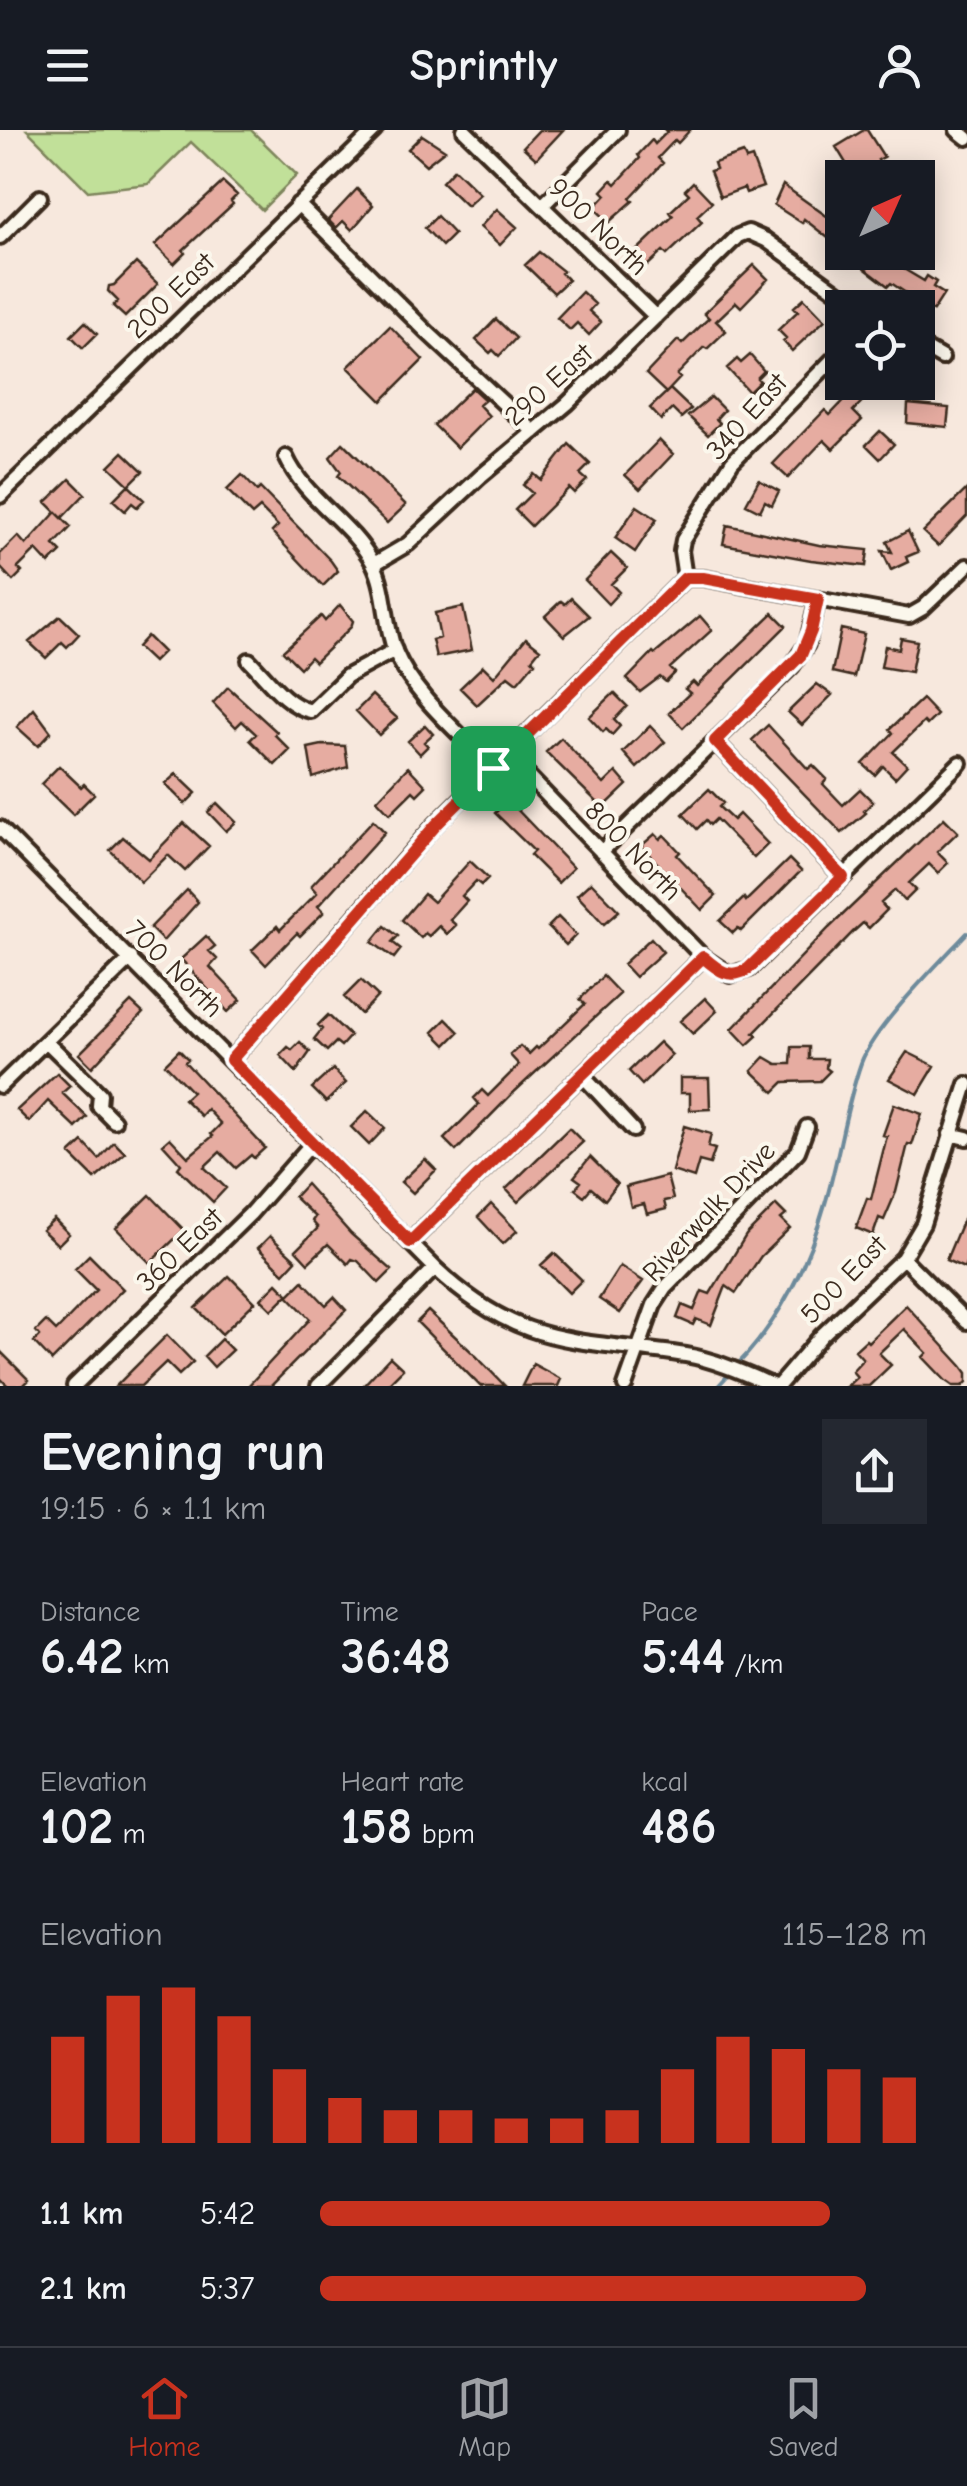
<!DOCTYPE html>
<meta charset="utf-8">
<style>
body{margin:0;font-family:"Comic Neue",sans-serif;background:#242831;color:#f1f3f6;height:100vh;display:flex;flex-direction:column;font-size:38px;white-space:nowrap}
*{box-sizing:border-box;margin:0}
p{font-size:32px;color:#9ea1a6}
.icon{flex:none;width:55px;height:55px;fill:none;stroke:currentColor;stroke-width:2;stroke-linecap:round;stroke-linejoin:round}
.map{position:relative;height:1256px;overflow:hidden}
.sheet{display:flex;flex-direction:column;background:#171b24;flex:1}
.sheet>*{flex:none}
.needle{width:65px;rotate:45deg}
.fabs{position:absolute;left:825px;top:30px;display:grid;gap:20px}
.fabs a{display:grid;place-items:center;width:110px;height:110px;border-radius:0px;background:#171b24;box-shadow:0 5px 25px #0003;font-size:50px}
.pin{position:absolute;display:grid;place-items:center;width:85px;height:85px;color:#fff;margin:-42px;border-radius:20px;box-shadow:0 5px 15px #0006}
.round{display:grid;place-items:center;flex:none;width:105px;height:105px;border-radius:0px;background:#242831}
.headline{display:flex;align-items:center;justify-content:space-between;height:170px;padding:0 40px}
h1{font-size:55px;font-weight:700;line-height:75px}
.metrics{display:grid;grid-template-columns:repeat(3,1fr);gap:15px;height:170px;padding:10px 40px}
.metrics div{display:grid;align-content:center}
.metrics b{font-size:50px;font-weight:700}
.metrics small{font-size:28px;font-weight:400}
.metrics p{font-size:28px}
.chart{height:280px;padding:20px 40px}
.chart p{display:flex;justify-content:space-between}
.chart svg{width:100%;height:180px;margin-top:10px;stroke:#c8321e;stroke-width:6}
ul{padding:0 40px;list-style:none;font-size:32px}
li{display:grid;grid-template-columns:160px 120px 1fr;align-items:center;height:75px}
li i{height:25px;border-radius:12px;background:#c8321e}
header{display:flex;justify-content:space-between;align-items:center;height:130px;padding:0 40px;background:#171b24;font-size:45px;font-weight:700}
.tab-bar{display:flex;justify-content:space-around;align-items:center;height:140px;border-top:2px solid #363941;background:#171b24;font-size:28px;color:#9ea1a6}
.tab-bar a{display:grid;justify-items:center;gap:5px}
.tab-bar .current{color:#c8321e}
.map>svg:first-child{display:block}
.green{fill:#c1e099;stroke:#7e855c;stroke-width:2.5}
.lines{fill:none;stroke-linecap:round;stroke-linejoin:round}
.stream{stroke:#6d8a9b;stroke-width:4}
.building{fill:#e6aca1;stroke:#3b2a1e;stroke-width:2.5}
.minor-casing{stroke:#3b2a1e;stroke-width:20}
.minor{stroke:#fbf7ec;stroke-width:12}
.route-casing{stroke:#fff;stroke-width:20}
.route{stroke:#c8321e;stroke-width:12}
.labels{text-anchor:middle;stroke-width:8;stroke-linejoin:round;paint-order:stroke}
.street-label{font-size:28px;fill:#3b2a1e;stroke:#fbf7ec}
</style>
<header><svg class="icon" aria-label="menu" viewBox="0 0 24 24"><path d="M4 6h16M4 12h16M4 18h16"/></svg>Sprintly<svg class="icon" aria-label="person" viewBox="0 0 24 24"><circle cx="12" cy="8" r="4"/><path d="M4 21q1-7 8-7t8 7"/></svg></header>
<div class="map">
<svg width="967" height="1256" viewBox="0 0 967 1256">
<rect width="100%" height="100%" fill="#f7e8dd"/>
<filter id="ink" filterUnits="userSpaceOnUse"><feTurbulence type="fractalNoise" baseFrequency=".01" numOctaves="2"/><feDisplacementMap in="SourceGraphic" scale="20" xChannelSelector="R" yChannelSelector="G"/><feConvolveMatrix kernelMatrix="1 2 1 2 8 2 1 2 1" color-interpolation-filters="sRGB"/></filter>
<g filter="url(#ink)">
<path class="green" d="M27,0H251L297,45L262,80L191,12L148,54L88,61Z"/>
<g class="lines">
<path class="stream" d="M738,1234C779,1192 809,1131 825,1074C839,1028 845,978 861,933C874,897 939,833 967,803
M718,1256L732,1241"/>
</g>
<path class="building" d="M539,0H563L536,29L523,17Z
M665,0H690L678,13L675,10L658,28L663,33L630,68L633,71L609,92L594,78L606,65L602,61L612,50L616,54L640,28L638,25L652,10L655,14L667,2Z
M864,0H867L884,27L878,30L889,48H855L836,17Z
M422,5L445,20L426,35L408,19Z
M743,23L746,30L752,28L763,57L746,63L744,58L720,67L710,41L716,39L714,33Z
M454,39L480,64L467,76L442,52Z
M223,52L237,65L231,71L233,74L183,120L185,123L174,134L155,115Z
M693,52L712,72L697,86L702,92L667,125L663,121L646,137L633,124L673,86L670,82L689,64L685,60Z
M783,55L842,97V119L804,89L802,93L774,75Z
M357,59L373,75L352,100L343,91L336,98L328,90Z
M497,79L517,97L500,115L480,97Z
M437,86L454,104L442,116L425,98Z
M539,122L563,141L561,143L568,150L554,163L525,135Z
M868,122H891L906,133L902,138L924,151L927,146L936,152L933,157L944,164L933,181L891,153L888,156L859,134Z
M136,133L158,154L125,187L113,176L118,171L108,161L109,156L114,155Z
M754,135L768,149L741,177L736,172L716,191L726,201L707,219L704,217L677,245L680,248L666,263L646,244L678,210L682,214L709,188L704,183Z
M582,162L595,174L589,181L601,192L589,205L577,193L570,200L557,188Z
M804,168L825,190L792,221L783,211L786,208L778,200L798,181L794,177Z
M496,189L516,208L499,226L493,220L490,223L476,210Z
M85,192L97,204L83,218L71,206Z
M390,196L423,230L382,271L348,237Z
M750,225L764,241L757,248L760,251L749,262L727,238L737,229L741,233Z
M854,252H881L853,281L862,290L833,319L824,310L788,348L773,334L825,280L830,285L851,263L847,259Z
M472,258L485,270L479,275L489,286L457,318L434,295Z
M670,259L691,279L681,288L672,279L661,290L650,278Z
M711,267L724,280L716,289L720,293L708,305L688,286Z
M908,274L949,278L947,297L907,293Z
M880,301L894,314L880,329L866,315Z
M659,310L673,324L640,359L625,345Z
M343,313L406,375L387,393L338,346L341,342L330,327Z
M569,314L590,334L580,344L587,350L574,363L569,358L531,396L515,380L532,363L523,355L534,344L541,350Z
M123,322L143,341L129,355L109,336Z
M242,345L257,361L260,358L331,431L338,441L323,456L272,402L278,396L260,378L252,385L227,360Z
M70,349L85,364L62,388L46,372Z
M759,350L779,361L772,375L765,371L760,381L746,374Z
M128,355L144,370L137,377L132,373L125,381L113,370Z
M967,359V386L938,416L923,402Z
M637,376L657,389L635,422L615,408Z
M56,382L71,397L54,415L61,422L49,434L36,420L18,438L22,442L13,451L0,437V424L18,406L26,415Z
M727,395L819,415L868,420L866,436L811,430L723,414Z
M908,401L918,422L906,427L908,432L891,440L882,421L892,422L887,412Z
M611,423L627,438L611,454L619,462L608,474L585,450Z
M571,468L589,486L564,506L545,486L561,471L565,474Z
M340,475L353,491L351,497L315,532L310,527L300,538L283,521L321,486L325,491Z
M463,477L472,520L436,527L432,510L440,508L435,483Z
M773,483L786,496L683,598L669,583L690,563L685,559L693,552L697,556Z
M60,486L79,504L67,517L62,512L46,528L29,512Z
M700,486L712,500L670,538L675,543L666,552L660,547L640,562L627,549L653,522L655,524Z
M841,499L864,504L854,547L832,542Z
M147,506L163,522L153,532L137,517Z
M526,508L540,519L532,529L535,532L517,553L508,546L477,575L460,558L483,536L494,547Z
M901,508L917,511L911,542L881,537L885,516L899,519Z
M817,554L832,565L802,595L788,582Z
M228,557L277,602L275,605L290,620L275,635L250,610L256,604L242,591L236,597L213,573Z
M614,563L627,576L614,590L620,596L612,605L606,599L603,602L589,587Z
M372,565L397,588L379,605L356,581Z
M922,569L937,585L927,595L924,592L893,622L907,635L895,648L883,636L875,645L863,634L893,603L890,599Z
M34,579L51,602L38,616L17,597Z
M425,595L433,604L424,612L428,616L420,624L408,611Z
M768,595L808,639L813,635L827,649L823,654L843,675L860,659L873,672L864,681L866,683L842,703L752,610Z
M650,596L665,612L637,638L623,622Z
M561,608L604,654L616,642L627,655L603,678L546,622Z
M322,615L345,616L348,637L313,648L308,618Z
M59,636L81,657L84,654L94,664L73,685L41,654Z
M408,637L426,656L417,665L413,661L390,684L377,670Z
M176,644L196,663L185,674L165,654Z
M709,659L723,673L719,677L733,690L739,684L768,714L754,728L716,689L710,695L706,690L697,699L683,684Z
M508,670L573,738L558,753L530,725L534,721L495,683Z
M217,673L236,692L226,701L208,682Z
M944,688L958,702L937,722L948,733L938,743L929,734L909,753L916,760L905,771L895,760L881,773L887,780L869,798L863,793L853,802L754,903L757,906L747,915L732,899L829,798Z
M373,690L385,702L318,776L324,782L300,806L297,803L266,835L252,820L277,796L280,800L317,763L311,756Z
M184,693L209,716L185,741L168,725L141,752L110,720L123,707L149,729Z
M655,704L660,709L664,705L680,722L677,725L716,766L702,780L641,716Z
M789,729L801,741L741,801L738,798L733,803L720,791L744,768L746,771Z
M470,731L488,748L481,755L476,751L462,766L467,771L450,790L456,795L447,804L439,796L429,806L425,803L421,808L402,790L424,764L433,772Z
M591,752L619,781L604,794L577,765Z
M187,760L198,772L163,811L150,798Z
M558,787L576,805L566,815L548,797Z
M385,796L398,806L392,812L401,819L394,828L372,812Z
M206,806L215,816L209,821L217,829L210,837L241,870L228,882L181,829Z
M651,808L663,822L635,847L623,834Z
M603,846L620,864L510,966L456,1021L444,1009L479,974L474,968L482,960L488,966L519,935L510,925L520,916L529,924L536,917L538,919L585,874L580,869Z
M361,850L378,866L361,884L344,867Z
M705,868L717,881L693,904L680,891Z
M131,872L143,883L92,937L79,924Z
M328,885L350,906L341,916L336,912L327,921L314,909L322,899L318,895Z
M446,889L459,902L446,915L433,902Z
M300,912L310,922L296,942L280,925L288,917L292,920Z
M659,912L672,925L642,955L629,941Z
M792,917H809V929H827L826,938L830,941L820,951L784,952L774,962L752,941L765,927L777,934H791Z
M179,920L188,929L185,932L265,1018L254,1028L251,1025L236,1038L220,1022L204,1037L226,1058L213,1072L178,1038L181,1034L163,1014L170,1008L188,1027L213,1006L211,1004L221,994L207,979L201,986L184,969L192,962L165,934Z
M907,922L935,936L918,964L889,949Z
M333,939L346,953L326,972L312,958Z
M57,943L70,956L62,963L87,987L76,998L48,971L29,992L17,980Z
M680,948H709L710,979L690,980V963H680Z
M894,974L922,984L912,1015L908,1014L896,1062L884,1090L879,1088L873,1105L856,1098L867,1068L871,1069L887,1006L883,1005Z
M367,981L385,998L369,1015L351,997Z
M684,996L711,1004L708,1017L715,1019L710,1034L699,1031L694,1048L672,1041Z
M569,998L583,1012L518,1072L506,1059Z
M83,1012L99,1029L114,1012L125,1023L95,1049L70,1024Z
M590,1027L617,1054L605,1070L591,1058L584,1066L575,1059L581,1052L574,1047Z
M425,1029L436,1040L413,1063L401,1052Z
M667,1046L673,1069L664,1071L666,1079L647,1084L644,1074L631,1077L626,1057Z
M306,1054L351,1104L392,1140L379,1153L358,1131L352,1129L348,1134L328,1114L308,1133L296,1120L318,1098L312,1091L315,1087L294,1067Z
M150,1065L184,1100L150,1133L116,1098Z
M491,1074L517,1101L503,1114L478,1087Z
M776,1075L786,1085L781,1089L790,1098L761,1126L736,1163L726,1156L711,1195L696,1189L693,1195L677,1188L682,1175L694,1180L702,1161L710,1164L746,1105Z
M967,1080V1130L964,1138L946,1130Z
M54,1089L69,1104L58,1115L42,1100Z
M270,1106L296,1130L284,1143L258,1118Z
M554,1123L582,1150L569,1163L541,1135Z
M89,1125L123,1159L52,1231L34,1212L40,1206L36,1201L46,1191L56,1201L96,1160L75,1139Z
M620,1136L643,1151L620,1183L599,1169Z
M229,1146L255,1172L222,1204L196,1178Z
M303,1151L326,1175L334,1167L346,1180L271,1256H248L310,1189L288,1166Z
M277,1153L288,1164L272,1180L261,1169Z
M906,1175L962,1236L967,1243V1252L963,1256H953L946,1251L923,1227L927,1223L904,1199L879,1223L891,1235L869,1256H847L857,1247L852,1241L863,1229L855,1220L866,1210L868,1212Z
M428,1181L476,1226L505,1256H480L417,1192Z
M167,1205L193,1232L179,1245L166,1232L141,1256H116Z
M221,1209L232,1220L214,1237L204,1226Z
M0,1221L29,1250L23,1256H8L0,1248Z
M390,1227L403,1239L386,1256H363Z
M533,1234L561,1249L558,1256H522Z"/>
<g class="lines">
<defs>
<path id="minor" d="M464,0L656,187
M957,0L967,8
M298,74L427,202L534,302
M542,76L618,0
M0,107L40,67
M918,214L942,228
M286,327C305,369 351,392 373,433C387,460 384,493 395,521C414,567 460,603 493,638
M0,366L375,0
M374,434L408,414L481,346L567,274L738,106L748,102L766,110L860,178
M685,448H703L909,486L923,478L967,436
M685,448L681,421L683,410L732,332L842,220
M249,530C267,548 286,576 311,581L347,546L395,520
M715,611L843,747
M507,624L703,827L730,845L749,839L960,633
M0,698L435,1138C522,1220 578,1208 686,1225C716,1230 746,1244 774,1256
M601,722L792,536L807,514L818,469
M46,911L100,964L99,976L114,991
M231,930L435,695L685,448
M582,945L633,1000
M0,956L131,828
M950,1004L967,1008
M410,1112L703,827
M903,1128L967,1192
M74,1256L250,1084L313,1012
M318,1256L435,1138
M625,1256L654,1175L665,1158L798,1021L807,997
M778,1256L821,1206L903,1128L923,1094L967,954"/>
</defs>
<use href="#minor" class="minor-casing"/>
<use href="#minor" class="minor"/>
</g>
</g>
<g class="lines" filter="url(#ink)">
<defs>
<path id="route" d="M685,448H703L818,469L811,501L801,525L715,611L843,747L748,839C729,850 718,840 703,827L410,1112L231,930L436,695Z"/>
</defs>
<use href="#route" class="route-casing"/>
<use href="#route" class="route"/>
</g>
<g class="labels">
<g class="street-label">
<text transform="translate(599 96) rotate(44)" y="10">900 North</text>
<text transform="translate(170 165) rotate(-44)" y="10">200 East</text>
<text transform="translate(548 254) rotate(-42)" y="10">290 East</text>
<text transform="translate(746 286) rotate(-48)" y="10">340 East</text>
<text transform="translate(634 720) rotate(46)" y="10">800 North</text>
<text transform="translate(175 838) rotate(45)" y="10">700 North</text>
<text transform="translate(708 1081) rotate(-47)" y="10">Riverwalk Drive</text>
<text transform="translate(179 1119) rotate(-44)" y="10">360 East</text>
<text transform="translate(843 1149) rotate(-46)" y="10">500 East</text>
</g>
</g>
</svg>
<div class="fabs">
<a><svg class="needle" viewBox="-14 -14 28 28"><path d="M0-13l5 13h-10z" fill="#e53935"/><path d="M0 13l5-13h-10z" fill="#9ea1a6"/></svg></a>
<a><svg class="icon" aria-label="locate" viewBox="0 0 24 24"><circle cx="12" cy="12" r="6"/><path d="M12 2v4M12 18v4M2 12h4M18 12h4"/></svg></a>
</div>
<div class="pin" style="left:493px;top:638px;background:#1e9e55"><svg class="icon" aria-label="arrive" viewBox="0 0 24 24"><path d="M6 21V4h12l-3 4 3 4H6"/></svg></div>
</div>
<section class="sheet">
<div class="headline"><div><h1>Evening run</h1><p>19:15 · 6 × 1.1 km</p></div><a class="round"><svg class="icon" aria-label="share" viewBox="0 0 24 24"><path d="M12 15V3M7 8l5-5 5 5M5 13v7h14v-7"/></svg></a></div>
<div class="metrics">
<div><p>Distance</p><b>6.42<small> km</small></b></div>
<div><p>Time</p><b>36:48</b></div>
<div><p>Pace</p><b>5:44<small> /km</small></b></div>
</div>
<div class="metrics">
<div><p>Elevation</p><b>102<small> m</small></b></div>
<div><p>Heart rate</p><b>158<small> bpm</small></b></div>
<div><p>kcal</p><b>486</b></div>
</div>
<div class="chart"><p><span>Elevation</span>115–128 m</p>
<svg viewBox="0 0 160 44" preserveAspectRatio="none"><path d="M5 44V18M15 44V8M25 44V6M35 44V13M45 44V26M55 44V33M65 44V36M75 44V36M85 44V38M95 44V38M105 44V36M115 44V26M125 44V18M135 44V21M145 44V26M155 44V28"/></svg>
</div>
<ul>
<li><b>1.1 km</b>5:42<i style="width:84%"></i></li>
<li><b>2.1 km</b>5:37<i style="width:90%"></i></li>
</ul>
</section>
<nav class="tab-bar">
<a class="current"><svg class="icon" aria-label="home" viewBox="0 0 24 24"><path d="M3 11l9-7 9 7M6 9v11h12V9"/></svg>Home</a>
<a><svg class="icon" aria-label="map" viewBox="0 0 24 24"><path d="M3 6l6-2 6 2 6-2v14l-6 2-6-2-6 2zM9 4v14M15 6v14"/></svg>Map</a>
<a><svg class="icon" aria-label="saved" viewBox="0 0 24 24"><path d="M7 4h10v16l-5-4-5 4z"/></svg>Saved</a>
</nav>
